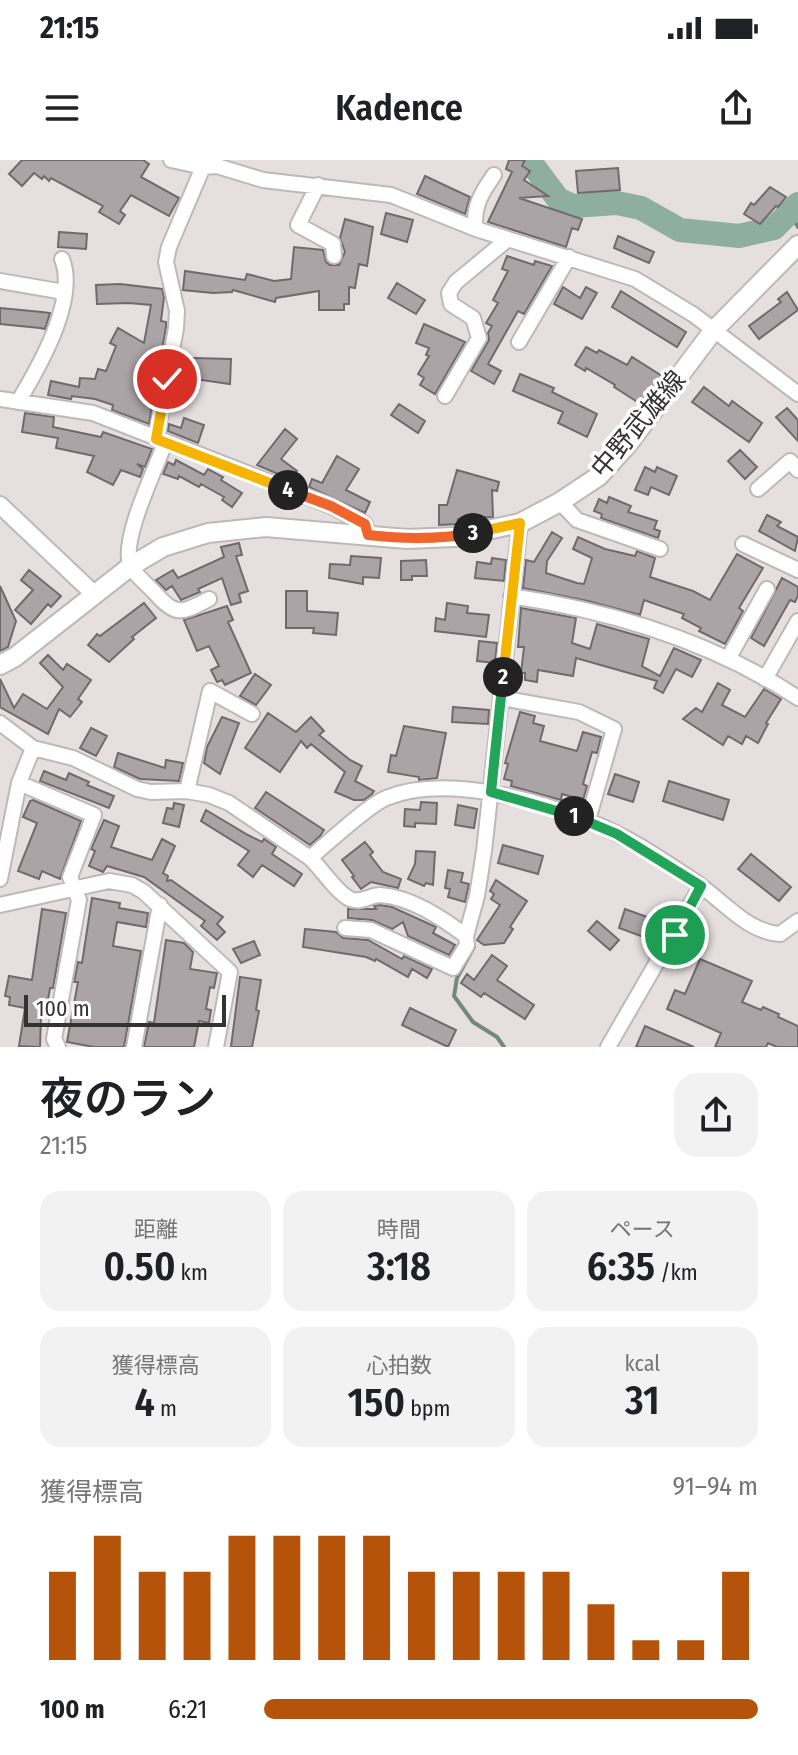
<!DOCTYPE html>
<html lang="ja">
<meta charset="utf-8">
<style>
body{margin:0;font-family:"Fira Sans Condensed","Noto Sans JP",sans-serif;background:#f2f2f2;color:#202124;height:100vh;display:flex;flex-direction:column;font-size:30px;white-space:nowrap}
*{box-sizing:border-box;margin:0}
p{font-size:26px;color:#757577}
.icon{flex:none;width:44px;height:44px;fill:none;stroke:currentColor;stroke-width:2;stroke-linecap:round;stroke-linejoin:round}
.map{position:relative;height:887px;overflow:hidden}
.panel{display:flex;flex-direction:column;background:#fff;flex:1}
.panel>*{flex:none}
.scale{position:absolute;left:24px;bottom:20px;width:202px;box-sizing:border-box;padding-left:8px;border:4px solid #353232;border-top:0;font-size:22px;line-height:28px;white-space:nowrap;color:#353232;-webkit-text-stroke:6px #fff;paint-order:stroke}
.pin{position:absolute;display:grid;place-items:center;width:68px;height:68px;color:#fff;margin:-34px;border:4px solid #fff;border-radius:50%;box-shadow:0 2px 8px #0007}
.km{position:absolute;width:40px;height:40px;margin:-20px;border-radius:50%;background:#222;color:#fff;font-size:22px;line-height:40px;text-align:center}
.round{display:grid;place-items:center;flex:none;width:84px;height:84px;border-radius:24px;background:#f2f2f2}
.summary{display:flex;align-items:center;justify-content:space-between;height:136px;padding:0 40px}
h1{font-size:44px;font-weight:600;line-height:60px}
.stats{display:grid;grid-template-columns:repeat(3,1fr);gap:12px;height:136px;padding:8px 40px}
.stats div{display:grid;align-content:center;border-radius:20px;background:#f2f2f2;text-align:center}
.stats b{font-size:40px;font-weight:600}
.stats small{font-size:22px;font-weight:400}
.stats p{font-size:22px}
.chart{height:224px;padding:16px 40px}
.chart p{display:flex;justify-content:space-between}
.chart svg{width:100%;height:144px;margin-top:8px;stroke:#b45309;stroke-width:6}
ul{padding:0 40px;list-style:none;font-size:26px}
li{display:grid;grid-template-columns:128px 96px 1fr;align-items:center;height:60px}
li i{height:20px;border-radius:10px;background:#b45309}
.status{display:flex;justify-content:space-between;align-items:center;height:56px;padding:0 40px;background:#fff;direction:ltr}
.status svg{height:22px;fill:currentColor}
header{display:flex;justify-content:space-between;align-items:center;height:104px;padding:0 40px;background:#fff;font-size:36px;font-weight:600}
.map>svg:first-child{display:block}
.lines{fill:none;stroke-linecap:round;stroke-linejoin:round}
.stream{stroke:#73897f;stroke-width:4}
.river{stroke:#8daea0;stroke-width:24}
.building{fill:#aba4a6;stroke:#716a6c;stroke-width:2}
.minor-casing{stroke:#bfb8b9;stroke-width:18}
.tertiary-casing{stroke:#bfb8b9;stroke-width:20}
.secondary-casing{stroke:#bfb8b9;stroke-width:22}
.minor{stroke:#fff;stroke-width:14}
.tertiary{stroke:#fff;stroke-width:16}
.secondary{stroke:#fff;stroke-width:18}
.split-1-casing{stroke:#fff;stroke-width:16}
.split-2-casing{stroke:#fff;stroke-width:16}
.split-3-casing{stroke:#fff;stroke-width:16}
.split-4-casing{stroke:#fff;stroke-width:16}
.split-5-casing{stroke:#fff;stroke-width:16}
.split-1{stroke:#22a559;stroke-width:10}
.split-2{stroke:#22a559;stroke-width:10}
.split-3{stroke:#f5b400;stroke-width:10}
.split-4{stroke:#f0652b;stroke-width:10}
.split-5{stroke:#f5b400;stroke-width:10}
.labels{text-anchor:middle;stroke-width:7;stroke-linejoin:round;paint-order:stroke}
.street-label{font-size:26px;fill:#353232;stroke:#fff}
</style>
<div class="status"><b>21:15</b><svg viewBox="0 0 49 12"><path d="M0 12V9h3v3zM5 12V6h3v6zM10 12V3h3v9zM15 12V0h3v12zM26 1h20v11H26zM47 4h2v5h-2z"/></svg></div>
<header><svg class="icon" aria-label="menu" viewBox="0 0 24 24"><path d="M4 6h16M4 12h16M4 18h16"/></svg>Kadence<svg class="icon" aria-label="share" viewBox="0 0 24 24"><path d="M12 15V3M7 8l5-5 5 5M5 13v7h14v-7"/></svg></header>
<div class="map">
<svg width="798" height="887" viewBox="0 0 798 887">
<rect width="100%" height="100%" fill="#e6dfe0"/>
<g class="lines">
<path class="stream" d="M791,55L798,67
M397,745L418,753
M474,787L457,818L454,836L473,862L497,877L504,887"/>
<path class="river" d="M529,0L558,39L573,46L617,43L641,48L680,70L739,76L774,68L798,44"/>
</g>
<path class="building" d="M22,0H143L149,4L141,17L179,38L169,56L131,35L120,51L125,55L119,64L99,52L103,46L51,18L49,21L44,16L42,19L34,13L22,26L9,14Z
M509,0H525L522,6L530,11L524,20L548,36L519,38L582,59L578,70L572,68L566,87L488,62L512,12L506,9Z
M618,8L620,30L578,33L576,11Z
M425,16L470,37L465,54L417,34Z
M770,27L786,37L778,47L776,46L760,64L744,54L751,43L754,45Z
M386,53L413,60L407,82L381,74Z
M345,59L373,67L367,106L359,104L355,128L349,127V144H344V150H319V131L276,138L275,142L233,130L232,132L213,133L183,130L185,111L245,120L247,114L274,121L291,119L294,87L323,90L326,102L330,105H339L345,92L340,78Z
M59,72L87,74L86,89L58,87Z
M618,76L654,92L649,103L614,88Z
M507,96L534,105L535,101L552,106L524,154L518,151L488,204L501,211L494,224L471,211L489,180L488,173L492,166L486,163L498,143L493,140L508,111L502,109Z
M397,123L425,140L416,154L388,138Z
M120,124L162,129L164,137L161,161L166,162V167L149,264L112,250L113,245L95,239L72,236L71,239L48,235L51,221L79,227L80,218L95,219L98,209L106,211L116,186L110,183L118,168L144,183L151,145L129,143L97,144L96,125Z
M563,127L580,138L586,127L597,133L582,159L554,144Z
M621,131L686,172L677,187L612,147Z
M787,132L798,150L759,179L749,166L781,142L778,139Z
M0,148L42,152L50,153L45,169L40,168L0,164Z
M424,164L465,182L435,234L420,225L424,218L418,214L429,196L426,195L429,188L416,183Z
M586,187L597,193L599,190L627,205L632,197L662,216L642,245L614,227L615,225L586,208L585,211L575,205Z
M194,198L231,199L230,224L194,219Z
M520,214L554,228L552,232L597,254L587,277L558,263L563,252L513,231Z
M704,227L729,246L732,241L762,263L749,282L692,242Z
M399,244L425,261L418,273L391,255Z
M787,248L798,260V281L776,257Z
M25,253L54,257L53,267L101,277L103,272L152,289L145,307L137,304L143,309L140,317L121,310L113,325L87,312L94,296L56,288L58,278L22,272Z
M184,258L204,265L198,283L168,271L169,264L181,268Z
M285,269L297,279L281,299L297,311L290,319L257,305Z
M740,290L757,307L745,319L728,301Z
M337,296L359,309L346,330L370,342L365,353L309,327L312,319L322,323Z
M176,300L204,315L208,309L223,317L221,320L242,333L232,347L222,340L224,337L201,324L199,327L179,316L178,319L163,314L168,302L174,305Z
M645,307L655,312L657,307L677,316L669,335L651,327L648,335L635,330Z
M457,310L499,322L497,331L492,330L493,357L458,359V364L439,365V345H447Z
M609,337L631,346L628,352L657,361L654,369L660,371L658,378L601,358L602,354L594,351L599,339L607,343Z
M767,355L781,362L777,366L798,377L795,391L759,371Z
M552,372L562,378L547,401L546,413L577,423L584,424L592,398L573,389L578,377L605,389L635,396L637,391L655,398L650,417L693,431L710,440L737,394L763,408L739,448L743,451L725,484L699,471L701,468L682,458L684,454L644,440L640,455L588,441L523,428L526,400L534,402Z
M239,383L242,395L236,396L248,431L239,434L241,442L231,445L222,418L198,429L200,432L181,440L172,426L166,430L156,420L173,410L178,418L224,397L221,387Z
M351,396L381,398L379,418L363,417V424L329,418L330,404L350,405Z
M492,398L506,400L504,421L475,418L477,402L491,404Z
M426,400L427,416H412V420H401V401Z
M29,410L61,436L51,447L48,444L31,464L15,450L33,430L21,420Z
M782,418L798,427V436L795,442L790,440L764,486L751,478Z
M0,426L16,461L8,487L0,491Z
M286,431H307V451L338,453L336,475L313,473L314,468H286Z
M144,443L156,458L132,477L134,479L109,502L88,485L97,474L100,476Z
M447,443L468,446L467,453L489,455L486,477L435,471L436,458L445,460Z
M227,446L233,460L228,462L251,513L225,525L222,520L217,522L211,510L219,506L209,486L197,491L184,460Z
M521,448L576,458L572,483L590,489L597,464L649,479L642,506L660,516L674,488L701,500L692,517L676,509L663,533L654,528L657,521L576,498L573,516L538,510L537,522L525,520V513H521L524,487H518Z
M479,481L497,483L495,503L477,501Z
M48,495L63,510L67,504L91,520L78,539L82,542L70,557L59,549L48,574L0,547V519L14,548L23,534L47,549L63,527L40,503Z
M255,514L271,525L256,545L240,536Z
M718,523L730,530L722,545L745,557L764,529L781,539L766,563L768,564L758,583L746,576L742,584L728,576L723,585L683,559L696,548L702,552Z
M453,547L489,550L488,564L452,562Z
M520,552L535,556L533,563L544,566L540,581L577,591L583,572L601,577L597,593L592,592L583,624L587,626L583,640L562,634L561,640L511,626L512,621L504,619L508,604L505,603Z
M268,553L296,572L311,557L324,571L319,575L350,600L362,606L355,621L374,631L372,634L364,640H354L335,632L345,612L311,584L307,588L301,581L280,612L245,588Z
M222,557L239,563L220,614L204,603L207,587Z
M404,566L446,573L437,618L419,620V617L388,612L391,595L396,596Z
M91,568L107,576L96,596L80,588Z
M118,593L165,608L166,600L183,603L179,621L140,619L114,607Z
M44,611L66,620L69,613L89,622L87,625L114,636L109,648L40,621Z
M615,614L639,622L633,642L608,634Z
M669,621L729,640L723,660L663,641Z
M266,632L324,670L320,676L310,685L255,648Z
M33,640L81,661L60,719L42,711L39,719L18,711L37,663L23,657L30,641Z
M421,642L437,643L436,664L415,663V667L404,666L405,649L420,650Z
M174,643L184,645L179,667L163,663L167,648L173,649Z
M458,645L477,649L474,668L455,665Z
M206,650L248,675L262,682L264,679L276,687L272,694L302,714L294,726L262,705L253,717L238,705L249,691L201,661Z
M104,660L119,666L111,687L152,700L162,679L175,686L163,713L168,716L167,721L171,720L223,757L217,764L225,772L217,780L201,766L205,761L144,717L107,706L103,712L89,706L95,691L91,689Z
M365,682L373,692L370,695L383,712L401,719L398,728L371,722L361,729L352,717L354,716L342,700Z
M503,685L543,696L538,714L498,703Z
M416,691L435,692L433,725L426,723L424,726L408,719L415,704Z
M751,694L791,727L779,741L738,709Z
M448,710L463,713L461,722L469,724L465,742L448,737L450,729L445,728Z
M496,720L527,741L510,767L513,769L504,783L484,785L477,780L500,745L491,739L494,734L490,731Z
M92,738L120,743L119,748L148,753L146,767L117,762L113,786L141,791L124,887H94L67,882L78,822H74L78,802L82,803Z
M380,745L392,747L436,767L433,773L455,785L449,795L408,776L403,762L392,769L372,760L348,758V749H376L374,746Z
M42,749L66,753L53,828H50L45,857L41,856L40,887L19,886L25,848L9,845L10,837L5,836L9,816L32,820Z
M625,749L664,763L657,782L619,768Z
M597,761L619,780L610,790L588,771Z
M305,769L336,772L343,778L368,780L402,799L404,796L432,809L427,818L412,809L408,817L376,799L375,801L366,797L303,787Z
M166,780L184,783L193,792L190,809L217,813L214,828L210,827L206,849L211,850L209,863L199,861L194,887H144L149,862L154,863Z
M254,781L260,795L241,803L233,789Z
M492,795L507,806L497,820L534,845L525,859L484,833L481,837L461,823L467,814L474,820Z
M700,799L752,821L742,842L761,850L763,847L779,854L778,857L798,866V887H777L768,883L766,887H715L721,873L667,849L675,830L685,834Z
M240,817L261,820L256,850L259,851L252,887H231Z
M410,848L456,870L448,887L402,865Z
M645,866L694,887H636Z"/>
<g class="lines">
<defs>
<path id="minor" d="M171,0L203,7L217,6L263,20L391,35L476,69L635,119L694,155L798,234
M318,25L298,65L333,84L334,96
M476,69C472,48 482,32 494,15
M0,121L64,132
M519,182L569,97
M445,236L479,178L473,158L451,144L449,133L456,122L508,79
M0,239L93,253L331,346L365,364L368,375
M18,242C39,207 78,140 62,99
M156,279L176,168L177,151L166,102L169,87L203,7
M165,283C156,308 119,383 131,407C136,416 149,426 156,434C177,458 183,452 209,439
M758,329L790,301L798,310
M560,342L577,360L660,389
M743,384L798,410
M511,436C611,451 713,482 798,538
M728,499L767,429
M765,519L798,461
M501,538L579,552L614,569L588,660
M0,563L33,588L73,598L137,629L151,632L187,631L209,635L229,643L310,698C328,683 367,646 386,638C443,614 534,639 588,661C626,675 661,699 694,721C722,739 746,772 780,774L798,761
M19,623L94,655L70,717L79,740L54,879L58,887
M187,631L210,531L252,554
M310,698C322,709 336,732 350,739C361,744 370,735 380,735C411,737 442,758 466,776
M0,719L19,623L33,588
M0,745L109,721L132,725L144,732L230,812L216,887
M345,768L371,770L453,808L467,785L466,776L477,736L484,691L520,363
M134,887L160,745
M608,887L701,726"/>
<path id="tertiary" d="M0,345L94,434"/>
<path id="secondary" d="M0,505L15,497L131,406L163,387L208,373L266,367L407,379L455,377L520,363L560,342L599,316L628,284L713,171L798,85"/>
</defs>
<use href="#minor" class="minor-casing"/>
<use href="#tertiary" class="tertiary-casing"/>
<use href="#secondary" class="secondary-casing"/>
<use href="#minor" class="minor"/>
<use href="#tertiary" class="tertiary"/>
<use href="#secondary" class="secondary"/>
</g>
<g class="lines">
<defs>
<path id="split-1" d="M574,656L617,674L701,726L675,775"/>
<path id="split-2" d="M503,517L491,632L574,656"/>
<path id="split-3" d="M473,373L520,363L503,517"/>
<path id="split-4" d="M288,330L331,346L365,364L368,375C404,379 438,380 473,373"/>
<path id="split-5" d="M167,219L156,279L288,330"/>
</defs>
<use href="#split-1" class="split-1-casing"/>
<use href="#split-2" class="split-2-casing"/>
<use href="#split-3" class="split-3-casing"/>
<use href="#split-4" class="split-4-casing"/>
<use href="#split-5" class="split-5-casing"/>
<use href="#split-1" class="split-1"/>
<use href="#split-2" class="split-2"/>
<use href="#split-3" class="split-3"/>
<use href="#split-4" class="split-4"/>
<use href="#split-5" class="split-5"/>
</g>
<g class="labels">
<g class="street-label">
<text transform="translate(638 264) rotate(-50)" y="9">中野武雄線</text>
</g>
</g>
</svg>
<div class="scale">100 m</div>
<div class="pin" style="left:675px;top:775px;background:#1e9e55"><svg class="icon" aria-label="arrive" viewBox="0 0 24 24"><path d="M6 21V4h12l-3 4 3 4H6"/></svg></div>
<div class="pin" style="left:167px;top:219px;background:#d93025"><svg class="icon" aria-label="check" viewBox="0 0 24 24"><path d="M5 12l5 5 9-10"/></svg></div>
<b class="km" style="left:574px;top:656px">1</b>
<b class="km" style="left:503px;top:517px">2</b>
<b class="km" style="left:473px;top:373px">3</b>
<b class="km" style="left:288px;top:330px">4</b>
</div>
<section class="panel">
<div class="summary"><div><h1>夜のラン</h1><p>21:15</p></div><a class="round"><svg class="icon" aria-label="share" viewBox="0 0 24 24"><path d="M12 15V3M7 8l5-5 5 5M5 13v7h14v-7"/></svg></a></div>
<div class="stats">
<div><p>距離</p><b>0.50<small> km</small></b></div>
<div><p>時間</p><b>3:18</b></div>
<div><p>ペース</p><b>6:35<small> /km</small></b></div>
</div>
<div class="stats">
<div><p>獲得標高</p><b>4<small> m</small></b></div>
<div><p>心拍数</p><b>150<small> bpm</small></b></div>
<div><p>kcal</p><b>31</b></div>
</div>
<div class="chart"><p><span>獲得標高</span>91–94 m</p>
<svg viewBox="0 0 160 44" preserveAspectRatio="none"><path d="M5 44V17M15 44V6M25 44V17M35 44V17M45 44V6M55 44V6M65 44V6M75 44V6M85 44V17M95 44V17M105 44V17M115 44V17M125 44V27M135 44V38M145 44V38M155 44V17"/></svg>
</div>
<ul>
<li><b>100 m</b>6:21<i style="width:100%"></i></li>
</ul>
</section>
